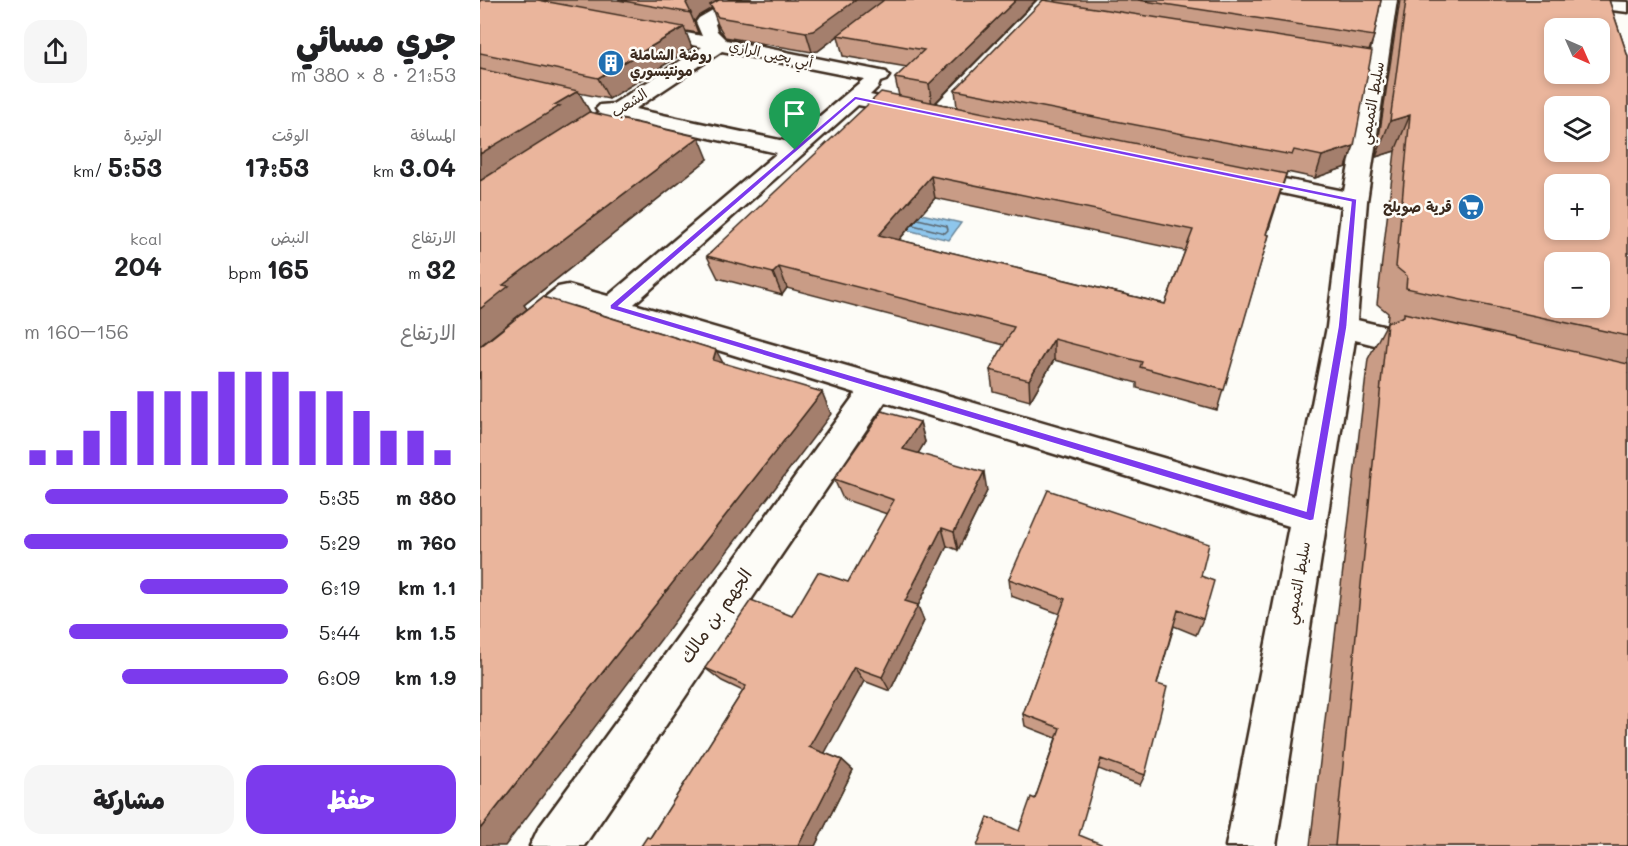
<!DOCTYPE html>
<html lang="ar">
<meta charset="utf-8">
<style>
body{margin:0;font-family:Mali,"Playpen Sans Arabic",sans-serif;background:#f6f6f6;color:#202124;direction:rtl;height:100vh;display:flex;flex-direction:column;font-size:22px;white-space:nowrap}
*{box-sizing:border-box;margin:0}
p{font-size:20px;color:#757577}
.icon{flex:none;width:33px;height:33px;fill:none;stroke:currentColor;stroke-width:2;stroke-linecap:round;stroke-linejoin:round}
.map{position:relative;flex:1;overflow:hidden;direction:ltr}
.panel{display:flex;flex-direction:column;background:#fff;width:480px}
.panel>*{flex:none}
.needle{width:39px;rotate:135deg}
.fabs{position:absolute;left:1064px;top:18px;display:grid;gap:12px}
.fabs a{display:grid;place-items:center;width:66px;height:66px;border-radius:12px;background:#fff;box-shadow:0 3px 9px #0003;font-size:30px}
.pin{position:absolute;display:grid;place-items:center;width:51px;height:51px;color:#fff;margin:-62px -26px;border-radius:50% 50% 50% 0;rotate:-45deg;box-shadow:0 0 6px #0007}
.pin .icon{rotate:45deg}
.round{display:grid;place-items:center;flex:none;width:63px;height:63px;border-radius:18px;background:#f6f6f6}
.head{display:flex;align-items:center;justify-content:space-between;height:102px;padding:0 24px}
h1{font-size:33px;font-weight:800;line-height:45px}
.metrics{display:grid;grid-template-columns:repeat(3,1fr);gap:9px;height:102px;padding:6px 24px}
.metrics div{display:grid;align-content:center}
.metrics b{font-size:26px;font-weight:800}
.metrics small{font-size:16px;font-weight:400}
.metrics p{font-size:16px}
.chart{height:168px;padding:12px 24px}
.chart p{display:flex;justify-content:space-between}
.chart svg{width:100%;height:108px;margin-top:6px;stroke:#7c3aed;stroke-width:6}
.primary-button{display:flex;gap:12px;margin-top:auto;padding:12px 24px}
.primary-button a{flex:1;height:69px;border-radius:18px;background:#7c3aed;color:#fff;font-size:24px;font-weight:800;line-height:69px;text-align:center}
.primary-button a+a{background:#f6f6f6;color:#202124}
ul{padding:0 24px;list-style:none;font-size:20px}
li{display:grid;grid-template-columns:96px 72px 1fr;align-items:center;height:45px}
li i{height:15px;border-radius:8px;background:#7c3aed}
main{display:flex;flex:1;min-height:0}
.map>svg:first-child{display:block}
.water{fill:#8ec6ec;stroke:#6d889a;stroke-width:1.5}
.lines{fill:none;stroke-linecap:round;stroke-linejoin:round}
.shore{stroke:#5c6870;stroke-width:1.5}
.minor-casing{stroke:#3b2a1e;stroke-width:5}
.minor{fill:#fdfcf7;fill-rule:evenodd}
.wall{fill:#c99c86;stroke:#3b2a1e;stroke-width:1.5;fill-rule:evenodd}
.shaded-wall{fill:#a47f6d;stroke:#3b2a1e;stroke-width:1.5}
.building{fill:#eab59c;stroke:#3b2a1e;stroke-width:1.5;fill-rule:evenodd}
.route{fill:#7c3aed;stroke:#fff;stroke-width:1.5;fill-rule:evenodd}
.labels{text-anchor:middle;stroke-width:5;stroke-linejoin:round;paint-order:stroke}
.far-street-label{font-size:14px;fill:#3b2a1e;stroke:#fdfcf7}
.far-poi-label{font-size:14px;font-weight:bold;fill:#3b2a1e;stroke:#fdfcf7;text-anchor:start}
.street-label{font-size:15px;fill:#3b2a1e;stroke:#fdfcf7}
.near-street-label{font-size:18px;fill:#3b2a1e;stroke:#fdfcf7}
</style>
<main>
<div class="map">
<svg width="1148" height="846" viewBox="0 0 1148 846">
<rect width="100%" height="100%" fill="#fdfcf7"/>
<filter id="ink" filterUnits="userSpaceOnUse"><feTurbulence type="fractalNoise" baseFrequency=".0167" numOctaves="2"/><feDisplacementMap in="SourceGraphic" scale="12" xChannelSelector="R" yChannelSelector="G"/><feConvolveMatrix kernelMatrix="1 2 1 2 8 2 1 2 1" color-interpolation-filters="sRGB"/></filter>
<g filter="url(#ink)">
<path class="water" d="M424,210L481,223L469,240L410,226Z"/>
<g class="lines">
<path class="shore" d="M433,225L465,233L468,230L467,226L438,219"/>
<defs>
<path id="minor" d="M250,0H270L235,24L237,31L246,40L406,72L409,76L406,80L400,82L398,87L390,95L442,106L446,110L442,114L435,116L378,105L154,304L814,496L847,327L862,206L751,182L747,177L751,172L759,170L864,191L901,0H917L887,201L877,320L953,338L957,346L953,354L942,357L875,340L796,846H746L809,526L405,402L104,846H50L58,829L376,393L93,305L11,374L0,377V349L78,287L88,285L128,296L297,153L140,118L99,146L91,148L83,146L80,141L83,136L119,113L116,109L120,105L133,104L222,47L159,34L156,30L159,26L165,25L222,36L216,22L219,18ZM242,51L384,79L309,142L155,109Z
M558,0H576L466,120L458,121L450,120L447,115L450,110Z
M1082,0L1148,2V12L1090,5L1084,4Z"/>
</defs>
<use href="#minor" class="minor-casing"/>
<use href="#minor" class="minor"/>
</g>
<path class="wall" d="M0,0H556L455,103L477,107L475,90L574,2V0H901L894,36L889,51L866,167L835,178L807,172L787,235H789L737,410L657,388V383L574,360L550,401L513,391L510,370L524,345L307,288L302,295L238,278L227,256L419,96L415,78L427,67L363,56L358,36L338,51L332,52L245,37L238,25L232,8L218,16L214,22L218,33L205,31L212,48L129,99L99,93L110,112H109L228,159L44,305L47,309L0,346ZM455,198L705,251L685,304L419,240Z
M920,0H1129L1148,57V846H830L888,359L907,323L908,313L897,304L915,151L896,157Z
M440,422L445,442L438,453L507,491L478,550L467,546L438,606L444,621L410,691L384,681L344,753L362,760L373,770L335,846H161L170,838L263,691L242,681L225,668L368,582L407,514L363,499L354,479Z
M721,576L723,619L716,635L694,626L677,684L665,775L660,785L619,769L539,831L555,799L576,738L545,726L543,714L580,614L531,596L529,579Z"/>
<path class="shaded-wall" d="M208,0H246L230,5L232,8L218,16L214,22L206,3Z
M376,0H405L338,51L332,52L326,32Z
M536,0H556L452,106L449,84Z
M204,27L212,48L129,99L118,78Z
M98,91L110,112L91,124L0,186V154L74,105Z
M930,115L915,151L896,157L910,121Z
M219,137L228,159L44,305L47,309L0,346V309L23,285Z
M874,146L866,167L835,178L842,156Z
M451,176L455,198L404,257L399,235Z
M299,267L307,288L302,295L293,273Z
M574,339V360L550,401L549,380Z
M236,350L248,372L233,360Z
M342,392L351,414L25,846H0V829Z
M440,422L445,442L429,469L423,449Z
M504,472L507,491L478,550L474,532Z
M462,528L467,546L438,606L444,621L410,691L402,677L425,601Z
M374,667L384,681L342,758L329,747Z
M362,760L373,770L335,846H318Z"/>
<path class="building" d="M0,0H58L204,27L118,78L0,53Z
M138,0H208L206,3L211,13Z
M239,0H376L333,31L326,32L238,17L230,5Z
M404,0H536L449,84L415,78L444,50L358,35Z
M563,0L892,51L874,146L842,156L814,150L812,155L475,90Z
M658,0H901L894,36Z
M926,0H1129L1148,57V336L926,288L927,276L916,267L930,115L910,121ZM1074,28H1119V74H1074ZM1074,106H1119V152H1074ZM1074,184H1119V230H1074ZM1074,262H1119V308H1074Z
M0,69L98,91L74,105L80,106L0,154Z
M401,92L806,174L786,234L789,235L744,390L660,367L662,362L574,339L549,380L510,370L534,327L299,267L293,273L227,256ZM451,176L713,230L685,304L399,235Z
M109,112L219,137L23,285L29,286L0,309V181Z
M63,297L236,350L233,360L342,392L0,829V347Z
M924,313L1148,364V846H855L907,323L924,316Z
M402,411L440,422L423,449L504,472L474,532L462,528L425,601L438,605L402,677L374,667L329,747L362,760L318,846H161L167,837L170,838L266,686L225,668L271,600L312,616L338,572L368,582L414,500L354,479Z
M568,490L729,544L721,576L734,581L723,619L698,610L677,684L687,687L665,775L621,759L599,835L626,846H497L508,817L539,831L551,797L555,799L580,728L543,714L585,599L529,579Z"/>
</g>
<path class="route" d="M375,96L877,199L867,327L834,520L830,521L130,309V305ZM376,100L871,202L858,327L826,511L139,306Z"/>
<defs>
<symbol id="building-disc" viewBox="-11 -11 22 22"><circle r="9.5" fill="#1f6fb2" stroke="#fdfcf7"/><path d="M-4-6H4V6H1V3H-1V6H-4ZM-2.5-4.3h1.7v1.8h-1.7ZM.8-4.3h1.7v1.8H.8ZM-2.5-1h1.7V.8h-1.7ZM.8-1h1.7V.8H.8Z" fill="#fff"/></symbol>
<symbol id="supermarket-disc" viewBox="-11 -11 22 22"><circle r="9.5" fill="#1f6fb2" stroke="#fdfcf7"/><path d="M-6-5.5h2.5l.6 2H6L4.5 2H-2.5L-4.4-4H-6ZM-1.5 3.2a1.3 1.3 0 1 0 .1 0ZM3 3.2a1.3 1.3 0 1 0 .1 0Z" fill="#fff"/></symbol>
</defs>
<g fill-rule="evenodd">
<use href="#building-disc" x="116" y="48" width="30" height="30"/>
<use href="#supermarket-disc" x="976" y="192" width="30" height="30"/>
</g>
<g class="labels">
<g class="far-street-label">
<text transform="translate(291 54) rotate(12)" y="5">أبي يحيى الرازي</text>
<text transform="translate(149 103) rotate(-33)" y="5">الشعب</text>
</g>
<g class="far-poi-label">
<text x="150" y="60">روضة الشاملة<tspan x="150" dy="16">مونتيسوري</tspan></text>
<text x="972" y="212" text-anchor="end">قرية صويلح</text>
</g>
<g class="street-label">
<text transform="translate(892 103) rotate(-80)" y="5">سليط التميمي</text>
<text transform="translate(818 583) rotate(-80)" y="5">سليط التميمي</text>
</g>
<g class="near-street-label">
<text transform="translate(236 616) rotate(-55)" y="6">الجهم بن مالك</text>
</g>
</g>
</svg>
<div class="fabs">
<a><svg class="needle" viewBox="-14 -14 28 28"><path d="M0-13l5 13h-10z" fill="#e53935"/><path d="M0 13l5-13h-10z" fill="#757577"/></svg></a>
<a><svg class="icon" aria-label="layers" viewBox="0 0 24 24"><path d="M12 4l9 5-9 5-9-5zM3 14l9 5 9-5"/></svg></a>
<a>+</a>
<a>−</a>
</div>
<div class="pin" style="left:315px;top:150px;background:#1e9e55"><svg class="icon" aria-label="arrive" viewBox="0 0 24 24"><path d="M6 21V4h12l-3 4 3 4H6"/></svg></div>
</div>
<section class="panel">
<div class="head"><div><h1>جري مسائي</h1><p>21:53 · 8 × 380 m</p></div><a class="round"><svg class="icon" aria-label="share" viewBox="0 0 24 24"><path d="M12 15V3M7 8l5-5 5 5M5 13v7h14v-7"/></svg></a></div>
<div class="metrics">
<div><p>المسافة</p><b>3.04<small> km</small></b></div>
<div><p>الوقت</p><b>17:53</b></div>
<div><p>الوتيرة</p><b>5:53<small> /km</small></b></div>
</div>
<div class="metrics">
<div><p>الارتفاع</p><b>32<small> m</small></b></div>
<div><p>النبض</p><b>165<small> bpm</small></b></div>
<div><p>kcal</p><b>204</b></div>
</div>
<div class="chart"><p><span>الارتفاع</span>156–160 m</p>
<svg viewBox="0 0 160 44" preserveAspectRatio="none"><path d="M5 44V38M15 44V38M25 44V30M35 44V22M45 44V14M55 44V14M65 44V14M75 44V6M85 44V6M95 44V6M105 44V14M115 44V14M125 44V22M135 44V30M145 44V30M155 44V38"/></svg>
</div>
<ul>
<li><b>380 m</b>5:35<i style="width:92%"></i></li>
<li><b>760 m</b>5:29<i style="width:100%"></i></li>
<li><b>1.1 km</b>6:19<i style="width:56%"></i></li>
<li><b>1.5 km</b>5:44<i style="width:83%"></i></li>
<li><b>1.9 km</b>6:09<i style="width:63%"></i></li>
</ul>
<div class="primary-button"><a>حفظ</a><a>مشاركة</a></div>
</section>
</main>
